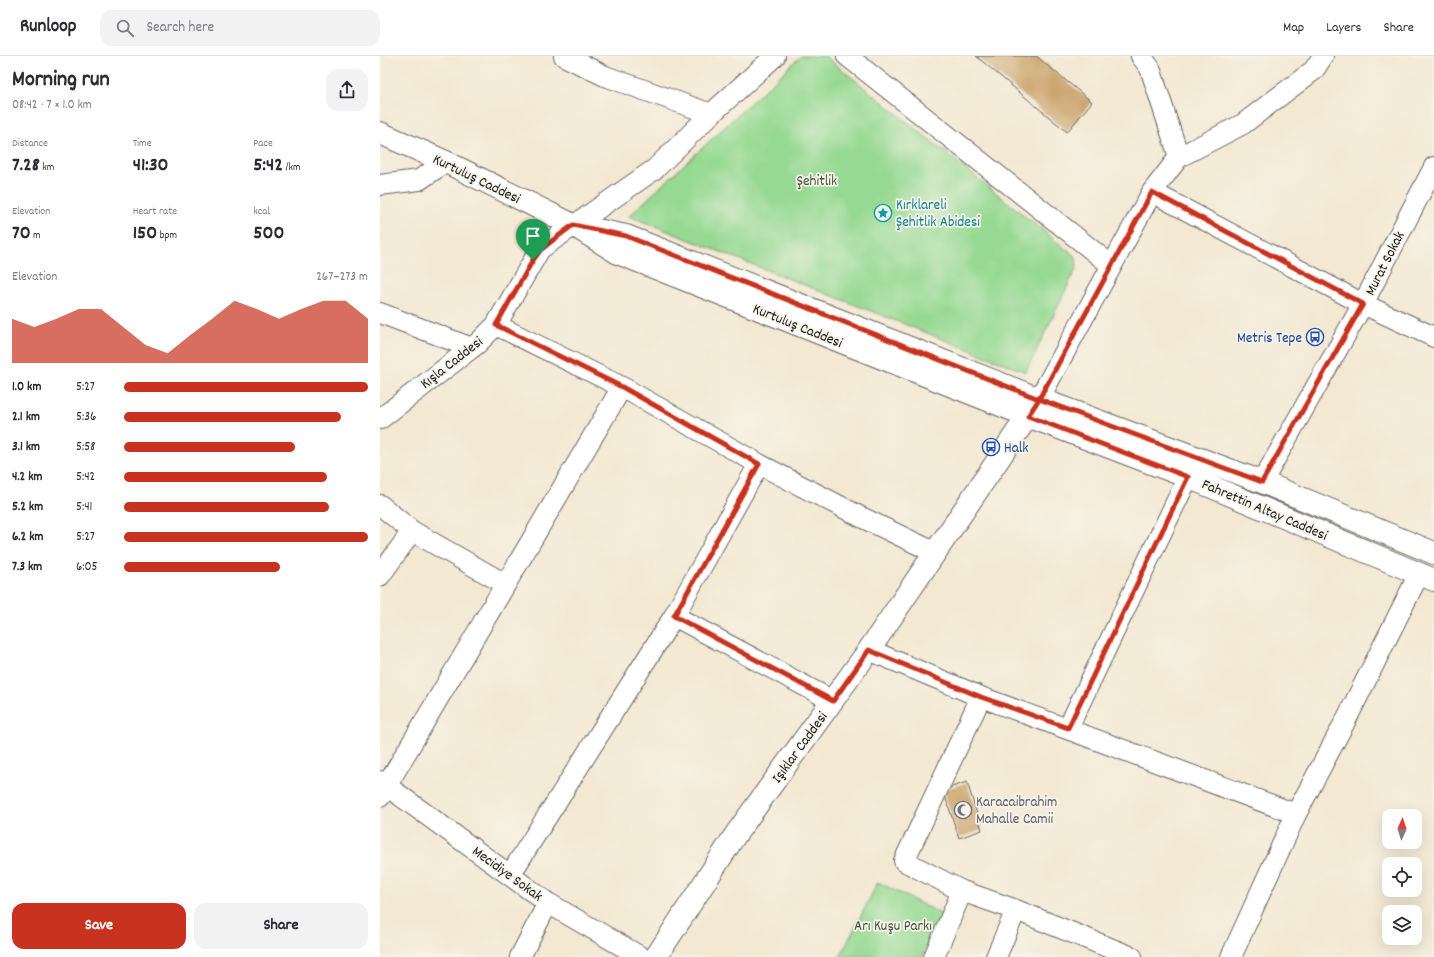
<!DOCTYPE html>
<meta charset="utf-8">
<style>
body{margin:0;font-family:Dekko,sans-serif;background:#f2f2f3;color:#2b2b33;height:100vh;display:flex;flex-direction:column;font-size:15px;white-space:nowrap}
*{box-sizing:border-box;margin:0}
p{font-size:13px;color:#7c7c81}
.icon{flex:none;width:22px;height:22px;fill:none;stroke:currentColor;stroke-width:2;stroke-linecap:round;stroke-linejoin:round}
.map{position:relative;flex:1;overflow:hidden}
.side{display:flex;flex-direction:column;background:#fff;width:380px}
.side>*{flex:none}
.needle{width:26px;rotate:3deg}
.buttons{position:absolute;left:1002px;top:753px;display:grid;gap:8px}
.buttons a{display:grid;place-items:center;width:40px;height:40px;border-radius:8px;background:#fff;box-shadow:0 4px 16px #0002;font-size:20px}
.pin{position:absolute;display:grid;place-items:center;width:34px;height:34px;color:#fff;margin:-41px -17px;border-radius:50% 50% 50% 0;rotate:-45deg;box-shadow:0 0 4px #0007}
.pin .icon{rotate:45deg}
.round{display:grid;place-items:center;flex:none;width:42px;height:42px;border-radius:12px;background:#f2f2f3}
.head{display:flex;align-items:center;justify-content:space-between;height:68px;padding:0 12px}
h1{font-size:22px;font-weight:700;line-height:30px}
.figures{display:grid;grid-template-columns:repeat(3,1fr);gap:6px;height:68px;padding:4px 12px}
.figures div{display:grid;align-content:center}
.figures b{font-size:20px;font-weight:700}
.figures small{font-size:11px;font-weight:400}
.figures p{font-size:11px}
.chart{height:112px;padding:8px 12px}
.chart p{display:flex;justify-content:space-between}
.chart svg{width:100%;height:72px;margin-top:4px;fill:#c8321e;opacity:.7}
.action{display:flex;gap:8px;margin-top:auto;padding:8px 12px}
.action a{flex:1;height:46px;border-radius:12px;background:#c8321e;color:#fff;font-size:16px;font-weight:700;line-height:46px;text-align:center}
.action a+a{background:#f2f2f3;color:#2b2b33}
ul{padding:0 12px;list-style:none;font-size:13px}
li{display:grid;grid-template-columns:64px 48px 1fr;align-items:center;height:30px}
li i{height:10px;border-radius:5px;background:#c8321e}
header{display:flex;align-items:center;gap:24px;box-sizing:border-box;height:56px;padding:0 20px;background:#fff;border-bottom:1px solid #e1e1e2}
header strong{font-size:19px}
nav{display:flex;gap:22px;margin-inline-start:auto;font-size:14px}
.search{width:280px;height:36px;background:#f2f2f3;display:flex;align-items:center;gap:10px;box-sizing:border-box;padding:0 14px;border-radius:12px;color:#7c7c81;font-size:15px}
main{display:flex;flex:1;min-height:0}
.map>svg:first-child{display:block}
.green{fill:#95d992;stroke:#587a57}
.building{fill:#c9a067}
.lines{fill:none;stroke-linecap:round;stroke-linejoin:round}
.street-casing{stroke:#67635c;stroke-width:22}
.secondary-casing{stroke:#67635c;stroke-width:24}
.primary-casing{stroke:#67635c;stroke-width:24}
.street{stroke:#fff;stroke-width:20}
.secondary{stroke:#fff;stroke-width:22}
.primary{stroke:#fff;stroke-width:22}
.route-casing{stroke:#fff;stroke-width:8}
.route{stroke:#c8321e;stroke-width:5}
.labels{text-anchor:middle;stroke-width:3.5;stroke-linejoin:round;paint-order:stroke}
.street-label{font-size:15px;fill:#1c1c1c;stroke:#f7f3e8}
.park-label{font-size:15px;fill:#40553f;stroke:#f7f3e8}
.culture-label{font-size:15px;fill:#0d838f;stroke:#f7f3e8;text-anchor:start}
.transit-label{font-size:15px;fill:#164399;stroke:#f7f3e8;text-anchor:end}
.worship-label{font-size:15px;fill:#5b616d;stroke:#f7f3e8;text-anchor:start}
</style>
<header>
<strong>Runloop</strong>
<div class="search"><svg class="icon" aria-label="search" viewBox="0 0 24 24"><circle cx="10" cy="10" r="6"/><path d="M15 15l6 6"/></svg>Search here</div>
<nav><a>Map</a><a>Layers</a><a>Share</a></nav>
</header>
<main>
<section class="side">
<div class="head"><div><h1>Morning run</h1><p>08:42 · 7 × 1.0 km</p></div><a class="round"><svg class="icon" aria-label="share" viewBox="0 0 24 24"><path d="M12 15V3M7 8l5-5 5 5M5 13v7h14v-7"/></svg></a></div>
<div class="figures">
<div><p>Distance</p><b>7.28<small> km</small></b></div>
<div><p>Time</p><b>41:30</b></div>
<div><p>Pace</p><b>5:42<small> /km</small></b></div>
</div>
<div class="figures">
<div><p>Elevation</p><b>70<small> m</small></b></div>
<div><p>Heart rate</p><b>150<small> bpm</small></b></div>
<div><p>kcal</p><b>500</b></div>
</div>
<div class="chart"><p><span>Elevation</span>267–273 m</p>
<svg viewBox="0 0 160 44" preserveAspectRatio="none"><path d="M0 44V17L10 22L20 17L30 11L40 11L50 22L60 33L70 38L80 27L90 17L100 6L110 11L120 17L130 11L140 6L150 6L160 17V44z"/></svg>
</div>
<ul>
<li><b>1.0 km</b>5:27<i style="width:100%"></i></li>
<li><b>2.1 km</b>5:36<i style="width:89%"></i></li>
<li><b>3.1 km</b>5:58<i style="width:70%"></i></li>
<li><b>4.2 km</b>5:42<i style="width:83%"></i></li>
<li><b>5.2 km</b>5:41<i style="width:84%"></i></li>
<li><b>6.2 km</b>5:27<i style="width:100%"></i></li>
<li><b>7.3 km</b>6:05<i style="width:64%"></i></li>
</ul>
<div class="action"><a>Save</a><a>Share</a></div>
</section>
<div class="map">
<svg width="1054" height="901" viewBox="0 0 1054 901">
<rect width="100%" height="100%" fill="#f7f3e8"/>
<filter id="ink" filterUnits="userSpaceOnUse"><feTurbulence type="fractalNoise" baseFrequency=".025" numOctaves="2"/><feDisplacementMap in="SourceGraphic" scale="8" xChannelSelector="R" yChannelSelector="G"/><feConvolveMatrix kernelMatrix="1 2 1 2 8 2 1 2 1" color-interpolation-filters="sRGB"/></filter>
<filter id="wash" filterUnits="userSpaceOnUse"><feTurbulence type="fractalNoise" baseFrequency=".012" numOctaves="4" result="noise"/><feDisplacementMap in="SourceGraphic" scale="16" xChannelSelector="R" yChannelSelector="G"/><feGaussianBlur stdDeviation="0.9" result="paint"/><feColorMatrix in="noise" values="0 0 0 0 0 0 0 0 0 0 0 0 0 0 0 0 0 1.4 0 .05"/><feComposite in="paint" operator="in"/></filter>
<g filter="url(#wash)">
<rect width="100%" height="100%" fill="#f3e8d2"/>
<path class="green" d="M421,0H445L696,201L697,211L646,316L249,160Z
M498,826L563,859L542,901H460Z"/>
<g id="blocks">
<path class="building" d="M596,0H656L712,46L687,76Z
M587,726L602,774L579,782L563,734Z"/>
</g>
</g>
<g filter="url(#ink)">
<use href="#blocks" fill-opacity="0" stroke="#67635c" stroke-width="1"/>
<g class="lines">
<defs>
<path id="street" d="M184,0L225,20L331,58
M467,0L731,209
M799,101L863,68L934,14L943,0
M0,129L39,124L66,106
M772,136L983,248L1054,281
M0,257L92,292
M116,269L242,331L379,408L294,560L130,819
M659,343L772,136L799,101L770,12L761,0
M0,363L98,287L116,269L160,193L275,113L331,58L395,0
M379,408L483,462L556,497
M882,426L983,248L1054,111
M0,449L32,475L125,528
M0,520L32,475
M294,560L453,645
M489,594L601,641L916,758
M601,641L524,805L582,835L636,854L752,901
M688,672L808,421
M0,725L168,847L261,901
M0,741L242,331
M140,901L168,847
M554,901L582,835
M616,901L636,854
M851,901L916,758L967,662L1039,518"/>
<path id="secondary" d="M0,77L66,106L193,169
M276,901L356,778L489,594L658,345"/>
<path id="primary" d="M193,169L238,197L648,360L808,421L1054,524
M208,172L246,180L659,343L882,426L1054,497"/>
</defs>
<use href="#street" class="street-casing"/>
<use href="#secondary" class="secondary-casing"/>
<use href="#primary" class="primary-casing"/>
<use href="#street" class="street"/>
<use href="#secondary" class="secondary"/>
<use href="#primary" class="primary"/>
</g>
</g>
<g class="lines" filter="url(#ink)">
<defs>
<path id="route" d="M153,204L116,269L242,331L379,408L294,560L453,645L489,594L601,641L688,672L808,421L648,360L659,343L882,426L983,248L772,136L659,343L246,180L193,169L160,194L153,204"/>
</defs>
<use href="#route" class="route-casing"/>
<use href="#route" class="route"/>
</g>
<defs>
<symbol id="sight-ring" viewBox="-11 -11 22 22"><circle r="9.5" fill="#f7f3e8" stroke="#0f9aa8" stroke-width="1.5"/><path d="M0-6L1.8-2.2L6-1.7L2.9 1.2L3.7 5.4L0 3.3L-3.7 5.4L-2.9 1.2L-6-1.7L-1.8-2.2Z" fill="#0f9aa8"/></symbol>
<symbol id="bus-ring" viewBox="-11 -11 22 22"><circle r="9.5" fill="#f7f3e8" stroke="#1a4fb4" stroke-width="1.5"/><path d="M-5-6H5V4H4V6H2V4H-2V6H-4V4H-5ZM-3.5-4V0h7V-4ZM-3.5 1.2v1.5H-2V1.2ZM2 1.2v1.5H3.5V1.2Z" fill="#1a4fb4"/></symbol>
<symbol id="mosque-ring" viewBox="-11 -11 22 22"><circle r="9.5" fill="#f7f3e8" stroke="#6b7280" stroke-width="1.5"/><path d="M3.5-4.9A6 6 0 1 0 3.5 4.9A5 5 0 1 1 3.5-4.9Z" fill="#6b7280"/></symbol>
</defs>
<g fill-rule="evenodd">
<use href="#sight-ring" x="493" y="147" width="20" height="20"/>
<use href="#bus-ring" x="925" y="271" width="20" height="20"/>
<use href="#bus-ring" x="601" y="381" width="20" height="20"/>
<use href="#mosque-ring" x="573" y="744" width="20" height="20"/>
</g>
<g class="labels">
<g class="street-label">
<text transform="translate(97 122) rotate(26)" y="5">Kurtuluş Caddesi</text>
<text transform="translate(1004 207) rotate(-63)" y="5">Murat Sokak</text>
<text transform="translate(418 269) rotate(22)" y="5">Kurtuluş Caddesi</text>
<text transform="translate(71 306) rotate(-38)" y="5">Kışla Caddesi</text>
<text transform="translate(885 453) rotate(23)" y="5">Fahrettin Altay Caddesi</text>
<text transform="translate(419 691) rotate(-54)" y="5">Işıklar Caddesi</text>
<text transform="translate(128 817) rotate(36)" y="5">Mecidiye Sokak</text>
</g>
<g class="park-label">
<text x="437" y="129">Şehitlik</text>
<text x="513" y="874">Arı Kuşu Parkı</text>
</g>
<g class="culture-label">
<text x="516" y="153">Kırklareli<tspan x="516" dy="17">Şehitlik Abidesi</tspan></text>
</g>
<g class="transit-label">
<text x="922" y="286">Metris Tepe</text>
<text x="624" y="396" text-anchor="start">Halk</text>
</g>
<g class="worship-label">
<text x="596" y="750">Karacaibrahim<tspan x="596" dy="17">Mahalle Camii</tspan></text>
</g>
</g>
</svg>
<div class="buttons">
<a><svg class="needle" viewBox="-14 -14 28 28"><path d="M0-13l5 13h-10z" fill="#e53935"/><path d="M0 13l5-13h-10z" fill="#7c7c81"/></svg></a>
<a><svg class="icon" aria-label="locate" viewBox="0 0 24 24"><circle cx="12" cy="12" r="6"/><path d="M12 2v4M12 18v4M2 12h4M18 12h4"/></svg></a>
<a><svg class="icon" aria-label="layers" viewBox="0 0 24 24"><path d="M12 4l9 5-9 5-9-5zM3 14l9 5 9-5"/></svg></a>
</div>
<div class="pin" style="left:153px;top:204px;background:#1e9e55"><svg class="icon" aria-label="arrive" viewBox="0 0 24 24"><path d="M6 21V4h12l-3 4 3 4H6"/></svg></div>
</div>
</main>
